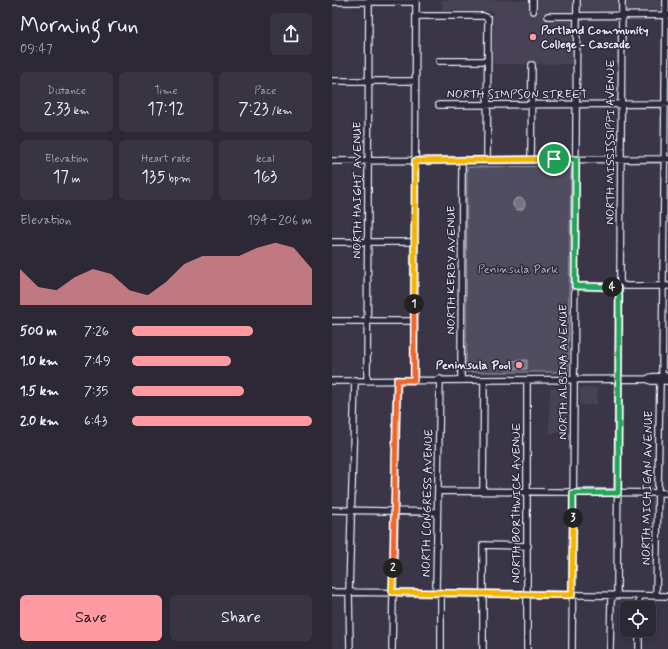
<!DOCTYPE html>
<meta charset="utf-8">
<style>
body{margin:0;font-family:Mynerve,sans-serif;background:#383442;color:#f1f3f6;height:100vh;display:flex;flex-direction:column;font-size:15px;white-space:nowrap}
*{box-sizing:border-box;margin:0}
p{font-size:13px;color:#a6a6ad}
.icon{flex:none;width:22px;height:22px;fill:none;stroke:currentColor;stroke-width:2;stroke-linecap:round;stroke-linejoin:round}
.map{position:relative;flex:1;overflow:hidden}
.details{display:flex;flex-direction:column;background:#2c2836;width:332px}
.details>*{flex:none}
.fabs{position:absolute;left:288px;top:601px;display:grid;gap:8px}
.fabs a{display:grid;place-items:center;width:36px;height:36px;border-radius:6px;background:#2c2836;box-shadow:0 2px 6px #0003,0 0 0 1px #484451;font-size:20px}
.pin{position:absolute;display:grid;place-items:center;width:34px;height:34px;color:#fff;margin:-17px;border:2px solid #fff;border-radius:50%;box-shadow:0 1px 4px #0007}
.km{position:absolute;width:20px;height:20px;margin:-10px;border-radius:50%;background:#222;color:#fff;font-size:11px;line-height:20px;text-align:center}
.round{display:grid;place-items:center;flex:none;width:42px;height:42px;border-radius:6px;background:#383442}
.summary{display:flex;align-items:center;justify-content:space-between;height:68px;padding:0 20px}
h1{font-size:22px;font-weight:600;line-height:30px}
.stats{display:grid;grid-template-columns:repeat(3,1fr);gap:6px;height:68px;padding:4px 20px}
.stats div{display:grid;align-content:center;border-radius:6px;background:#383442;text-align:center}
.stats b{font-size:17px;font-weight:600}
.stats small{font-size:11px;font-weight:400}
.stats p{font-size:11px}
.chart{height:112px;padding:8px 20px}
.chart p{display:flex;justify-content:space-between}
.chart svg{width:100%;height:72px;margin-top:4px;fill:#ff9aa2;opacity:.7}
.cta{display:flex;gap:8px;margin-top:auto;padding:8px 20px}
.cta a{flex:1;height:46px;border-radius:6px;background:#ff9aa2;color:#111;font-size:16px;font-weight:600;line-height:46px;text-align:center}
.cta a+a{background:#383442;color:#f1f3f6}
ul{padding:0 20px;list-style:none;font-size:13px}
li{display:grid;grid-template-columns:64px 48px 1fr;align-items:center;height:30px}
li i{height:10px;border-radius:5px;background:#ff9aa2}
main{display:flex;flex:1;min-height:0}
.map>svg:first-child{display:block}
.built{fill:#464354}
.green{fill:#504e5f;stroke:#9ca0ac}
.water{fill:#737482;stroke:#a2a6b1}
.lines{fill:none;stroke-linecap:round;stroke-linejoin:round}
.minor-casing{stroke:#e8f1f8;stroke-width:8}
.minor{stroke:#2f2a3d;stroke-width:5.5}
.split-1-casing{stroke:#fff;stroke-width:8}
.split-2-casing{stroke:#fff;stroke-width:8}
.split-3-casing{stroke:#fff;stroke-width:8}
.split-4-casing{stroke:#fff;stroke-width:8}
.split-5-casing{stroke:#fff;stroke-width:8}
.split-1{stroke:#f5b400;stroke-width:5}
.split-2{stroke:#f0652b;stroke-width:5}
.split-3{stroke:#f5b400;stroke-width:5}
.split-4{stroke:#22a559;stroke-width:5}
.split-5{stroke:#22a559;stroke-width:5}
.poi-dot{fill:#ff9aa2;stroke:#2f2a3d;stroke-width:1.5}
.labels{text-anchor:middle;stroke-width:3;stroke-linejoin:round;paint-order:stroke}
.poi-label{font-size:12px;font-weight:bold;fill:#e8f1f8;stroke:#2f2a3d;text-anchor:start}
.street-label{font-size:12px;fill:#e8f1f8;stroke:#2f2a3d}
.park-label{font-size:12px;fill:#b3b8c2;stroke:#2f2a3d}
</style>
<main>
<section class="details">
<div class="summary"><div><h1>Morning run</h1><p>09:47</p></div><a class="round"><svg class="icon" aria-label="share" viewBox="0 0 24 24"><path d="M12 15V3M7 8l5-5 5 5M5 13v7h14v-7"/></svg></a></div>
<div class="stats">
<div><p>Distance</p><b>2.33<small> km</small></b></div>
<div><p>Time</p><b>17:12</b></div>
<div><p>Pace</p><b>7:23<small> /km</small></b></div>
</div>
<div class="stats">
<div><p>Elevation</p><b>17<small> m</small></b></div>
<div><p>Heart rate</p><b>135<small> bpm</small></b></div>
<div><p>kcal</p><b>163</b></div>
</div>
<div class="chart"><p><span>Elevation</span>194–206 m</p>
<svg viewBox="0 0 160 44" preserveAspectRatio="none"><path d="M0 44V22L10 33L20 35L30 27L40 22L50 25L60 35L70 38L80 30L90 19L100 14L110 14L120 14L130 9L140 6L150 9L160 22V44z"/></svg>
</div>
<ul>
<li><b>500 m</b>7:26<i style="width:67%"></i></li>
<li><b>1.0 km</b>7:49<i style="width:55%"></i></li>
<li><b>1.5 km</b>7:35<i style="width:62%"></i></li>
<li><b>2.0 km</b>6:43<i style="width:100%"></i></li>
</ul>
<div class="cta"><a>Save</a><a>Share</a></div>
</section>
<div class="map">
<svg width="336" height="649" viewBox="0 0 336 649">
<rect width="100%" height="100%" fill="#3a3648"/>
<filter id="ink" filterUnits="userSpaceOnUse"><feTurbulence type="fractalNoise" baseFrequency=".025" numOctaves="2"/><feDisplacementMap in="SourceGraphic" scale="8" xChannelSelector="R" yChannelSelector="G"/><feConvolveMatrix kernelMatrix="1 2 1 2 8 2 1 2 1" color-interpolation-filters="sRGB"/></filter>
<g filter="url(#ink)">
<path class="built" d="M110,0H330V10H240V64H161V11H110Z
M218,388H236V433H217Z
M248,388H266L265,405H248Z"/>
<path class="green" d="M239,166L236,372H134L135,167Z"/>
<path class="water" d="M181 204a6 6 0 1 1 12 0a6 6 0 1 1-12 0Z
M195,360V369H178V362L180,361Z"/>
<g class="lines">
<defs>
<path id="minor" d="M290,0L288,281L290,285L294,286H336
M0,2H84
M201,11V0
M84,16H151L156,18L155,160
M216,16L336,15
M107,61H156
M0,81H83
M107,105L336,104
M199,160L200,65
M0,161L336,159
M0,242H83
M243,286L281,287L285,288L287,291L285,593L279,600L278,649
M0,321H82
M330,376L334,0
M108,379L104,589L109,598V649
M315,379L319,377L336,376
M35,380L37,0
M82,380L84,0
M129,380L130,160
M0,381L315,379L319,381H336
M106,491L336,493
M151,491L152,380
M0,510L105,512
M0,592L336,596
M307,596V608
M324,596L328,381
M307,630V649
M18,649L17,592L23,380
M60,649L65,380
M151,649V545L196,546
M195,649V380
M240,649L245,0"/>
</defs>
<use href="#minor" class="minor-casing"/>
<use href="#minor" class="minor"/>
</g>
</g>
<g class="lines" filter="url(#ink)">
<defs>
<path id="split-1" d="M82,304L83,161L222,159"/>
<path id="split-2" d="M61,568L65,380H82V304"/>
<path id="split-3" d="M61,568L60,592L240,595L241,518"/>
<path id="split-4" d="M241,518V493H286L287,297L286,288L280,287"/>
<path id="split-5" d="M222,159H244L243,286L280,287"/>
</defs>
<use href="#split-1" class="split-1-casing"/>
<use href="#split-2" class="split-2-casing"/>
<use href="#split-3" class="split-3-casing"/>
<use href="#split-4" class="split-4-casing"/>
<use href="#split-5" class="split-5-casing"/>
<use href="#split-1" class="split-1"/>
<use href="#split-2" class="split-2"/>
<use href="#split-3" class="split-3"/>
<use href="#split-4" class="split-4"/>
<use href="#split-5" class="split-5"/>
</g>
<g class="poi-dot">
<circle cx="201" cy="37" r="4"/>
<circle cx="187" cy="365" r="4"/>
</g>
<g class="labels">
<g class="poi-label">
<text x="209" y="34">Portland Community<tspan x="209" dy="14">College - Cascade</tspan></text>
<text x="179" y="369" text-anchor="end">Peninsula Pool</text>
</g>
<g class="street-label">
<text x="185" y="98">NORTH SIMPSON STREET</text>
<text transform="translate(278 142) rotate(-90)" y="4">NORTH MISSISSIPPI AVENUE</text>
<text transform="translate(25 190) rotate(-90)" y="4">NORTH HAIGHT AVENUE</text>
<text transform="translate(119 270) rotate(-90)" y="4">NORTH KERBY AVENUE</text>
<text transform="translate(231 372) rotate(-90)" y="4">NORTH ALBINA AVENUE</text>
<text transform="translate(315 488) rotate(-89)" y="4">NORTH MICHIGAN AVENUE</text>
<text transform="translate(95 503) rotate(-89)" y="4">NORTH CONGRESS AVENUE</text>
<text transform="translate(184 503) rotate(-90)" y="4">NORTH BORTHWICK AVENUE</text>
</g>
<g class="park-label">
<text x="186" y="273">Peninsula Park</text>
</g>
</g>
</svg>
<div class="fabs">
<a><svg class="icon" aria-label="locate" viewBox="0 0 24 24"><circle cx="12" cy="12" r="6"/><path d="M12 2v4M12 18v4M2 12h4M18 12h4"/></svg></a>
</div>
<div class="pin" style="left:222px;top:159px;background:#1e9e55"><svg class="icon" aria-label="arrive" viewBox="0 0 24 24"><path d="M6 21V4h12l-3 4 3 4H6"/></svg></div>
<b class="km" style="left:82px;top:304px">1</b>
<b class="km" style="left:61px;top:568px">2</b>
<b class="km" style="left:241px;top:518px">3</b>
<b class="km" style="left:280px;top:287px">4</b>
</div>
</main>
